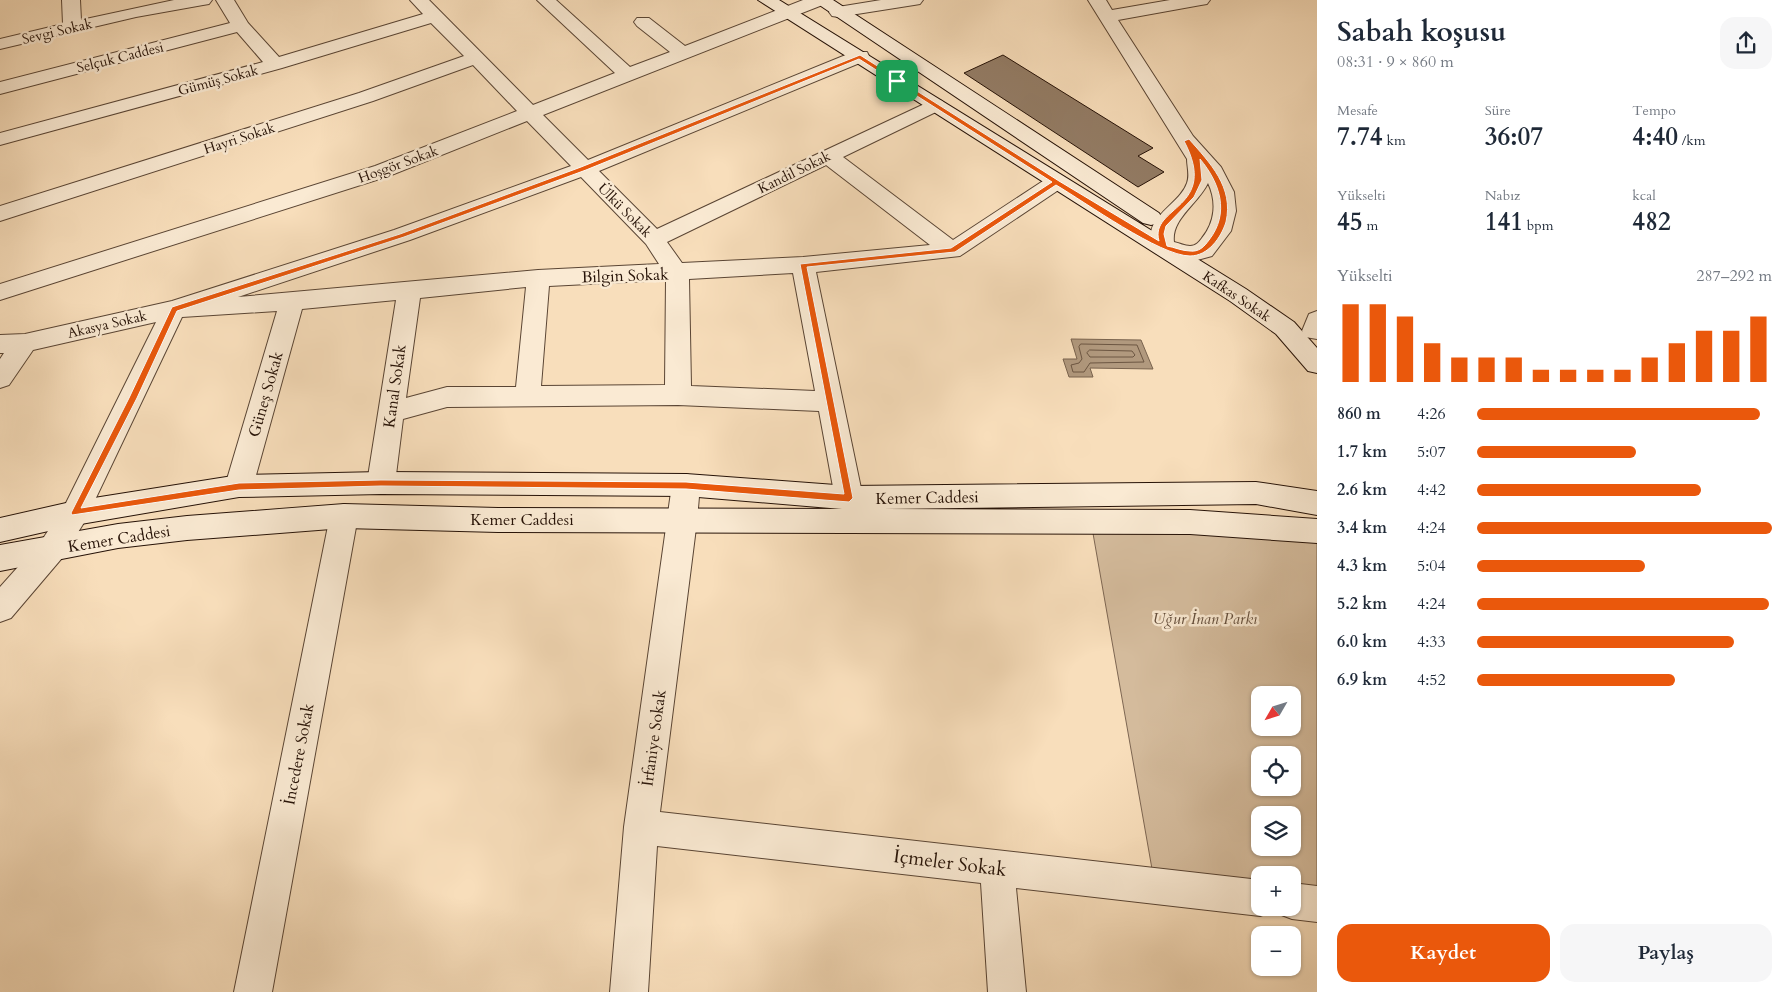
<!DOCTYPE html>
<html lang="tr">
<meta charset="utf-8">
<style>
body{margin:0;font-family:Cardo,serif;background:#f6f6f7;color:#1f2937;height:100vh;display:flex;flex-direction:column;font-size:19px;white-space:nowrap}
*{box-sizing:border-box;margin:0}
p{font-size:16px;color:#747a83}
.icon{flex:none;width:28px;height:28px;fill:none;stroke:currentColor;stroke-width:2;stroke-linecap:round;stroke-linejoin:round}
.map{position:relative;flex:1;overflow:hidden}
.drawer{display:flex;flex-direction:column;background:#fff;width:475px}
.drawer>*{flex:none}
.needle{width:32px;rotate:231deg}
.tools{position:absolute;left:1251px;top:686px;display:grid;gap:10px}
.tools a{display:grid;place-items:center;width:50px;height:50px;border-radius:10px;background:#fff;box-shadow:0 1px 4px #0004;font-size:25px}
.pin{position:absolute;display:grid;place-items:center;width:42px;height:42px;color:#fff;margin:-21px;border-radius:10px;box-shadow:0 2px 8px #0006}
.round{display:grid;place-items:center;flex:none;width:52px;height:52px;border-radius:15px;background:#f6f6f7}
.head{display:flex;align-items:center;justify-content:space-between;height:85px;padding:0 20px}
h1{font-size:28px;font-weight:800;line-height:38px}
.figures{display:grid;grid-template-columns:repeat(3,1fr);gap:8px;height:85px;padding:5px 20px}
.figures div{display:grid;align-content:center}
.figures b{font-size:25px;font-weight:800}
.figures small{font-size:14px;font-weight:400}
.figures p{font-size:14px}
.chart{height:140px;padding:10px 20px}
.chart p{display:flex;justify-content:space-between}
.chart svg{width:100%;height:90px;margin-top:5px;stroke:#ea580c;stroke-width:6}
.primary-button{display:flex;gap:10px;margin-top:auto;padding:10px 20px}
.primary-button a{flex:1;height:58px;border-radius:15px;background:#ea580c;color:#fff;font-size:20px;font-weight:800;line-height:58px;text-align:center}
.primary-button a+a{background:#f6f6f7;color:#1f2937}
ul{padding:0 20px;list-style:none;font-size:16px}
li{display:grid;grid-template-columns:80px 60px 1fr;align-items:center;height:38px}
li i{height:12px;border-radius:6px;background:#ea580c}
main{display:flex;flex:1;min-height:0}
.map>svg:first-child{display:block}
.green{fill:#d4bb9c;stroke:#7d6652;fill-rule:evenodd}
.water{fill:#b1997e;stroke:#79634e}
.lines{fill:none;stroke-linecap:round;stroke-linejoin:round}
.shore{stroke:#6c5642;stroke-width:1}
.building{fill:#937c65;stroke:#261207}
.street-casing{stroke:#5a4534;stroke-width:2}
.secondary-casing{stroke:#261207;stroke-width:2}
.street{fill:#faead3;fill-rule:evenodd}
.secondary{fill:#faead3;fill-rule:evenodd}
.route{fill:#ea580c;stroke:#fff;fill-rule:evenodd}
.labels{text-anchor:middle;stroke-width:5;stroke-linejoin:round;paint-order:stroke}
.far-street-label{font-size:14px;fill:#261207;stroke:#faead3}
.street-label{font-size:16px;fill:#261207;stroke:#faead3}
.park-label{font-size:16px;font-style:italic;fill:#634d3b;stroke:#faead3}
.near-street-label{font-size:19px;fill:#261207;stroke:#faead3}
</style>
<main>
<div class="map">
<svg width="1317" height="992" viewBox="0 0 1317 992">
<rect width="100%" height="100%" fill="#f8debb"/>
<filter id="stains"><feTurbulence type="fractalNoise" baseFrequency=".004" numOctaves="4"/><feColorMatrix values="0 0 0 0 .2 0 0 0 0 .09 0 0 0 0 .02 0 0 0 .5 -.17"/></filter>
<radialGradient id="worn" r=".72"><stop offset=".6" stop-color="#630" stop-opacity="0"/><stop offset="1" stop-color="#630" stop-opacity=".3"/></radialGradient>
<path class="green" d="M1091,522L1317,531V904L1293,901L1292,875H1260V898L1155,886ZM1260,695H1292V728H1260ZM1260,755H1292V788H1260ZM1260,815H1292V848H1260Z"/>
<path class="water" d="M1071,339L1141,340L1153,369L1090,368L1093,377H1069L1063,359H1077Z"/>
<g class="lines">
<path class="shore" d="M1081,344L1137,345L1144,362L1090,363L1084,372H1073L1071,365L1079,363L1082,359L1079,347Z
M1090,350L1132,351L1135,355L1133,357H1090L1087,353Z"/>
</g>
<path class="building" d="M1003,55L1153,148L1138,156L1164,172L1138,187L964,73Z"/>
<g class="lines">
<defs>
<path id="street" d="M62,0H80L81,20L174,0H212L209,4L203,5L136,17L0,49V39L63,24Z
M216,0H234L248,23L279,57L423,14L410,0H429L533,105L615,73L537,0H556L630,67L670,52L637,26L634,22L637,18H649L685,46L803,0H828L825,4L543,115L588,160L853,52H867L869,56L867,60L599,171L657,229L935,99L942,101L945,105L942,109L843,157L953,240L1049,177L1056,175L1063,177L1067,182L1063,187L960,256L816,272L863,498L859,506L849,510L839,506L835,498L819,411L678,405L447,407L403,419L395,483L391,491L381,494L371,491L367,483L396,300L302,309L253,486L249,494L239,497L229,494L225,486L277,311L182,317L85,521L62,558L11,618L0,622V587L42,540L65,505L156,322L33,350L9,385L0,388V359L4,353H0V335L25,334L172,301L394,230L571,166L527,121L389,176L0,300V284L375,166L517,111L473,65L373,101L0,221V206L359,93L464,56L431,23L282,68L0,145V133L263,62L237,32L0,94V82L230,23ZM826,165L930,245L803,257L682,263L667,242ZM581,177L646,244L659,264L538,270L238,297L410,240ZM793,273L815,391L691,386L689,279ZM666,280L665,385L541,386L549,286ZM526,287L516,387H447L406,398L420,298Z
M881,0H923L920,4L914,5L838,17L832,16L829,12L832,8L838,7Z
M1088,0H1106L1112,10L1170,0H1210L1207,4L1201,5L1118,20L1193,136L1221,167L1234,192L1236,211L1231,231L1212,256L1190,262L1156,252C1136,219 1179,207 1187,183C1190,175 1187,167 1187,159ZM1208,183C1217,202 1215,222 1202,238C1199,242 1196,246 1190,246C1185,246 1179,243 1174,242C1171,219 1198,204 1208,183Z
M1317,311V339L1305,337L1302,331L1309,314Z
M686,474L696,477L700,485L697,520L660,812L1260,880V908H1274L1273,911L1260,916L1016,888L1026,992H988L981,883L657,846L648,992H610L624,827L672,485L676,477Z
M344,504L354,508L358,516L272,992H234L330,516L334,508Z
M1292,883L1317,886V922L1292,919L1279,914L1277,908H1292Z"/>
<path id="secondary" d="M758,0H779L1246,289L1294,322L1317,348V373L1308,371L1276,334L1230,301Z
M812,0H833L1159,213L1162,218L1159,223L1151,225L1143,223Z
M381,472L686,474L849,486L1256,482L1317,491V515L1256,504L883,509L1190,510L1317,519V543L1190,534L498,532L344,528L187,540L118,548L0,571V545L118,524L187,516L344,504L498,508L842,509L686,496L381,494L239,497L75,525L0,542V518L75,501L239,475Z"/>
</defs>
<use href="#street" class="street-casing"/>
<use href="#secondary" class="secondary-casing"/>
<use href="#street" class="street"/>
<use href="#secondary" class="secondary"/>
</g>
<path class="route" d="M860,55L1059,181L1159,241C1149,206 1220,209 1184,141L1189,139C1210,163 1234,187 1226,222C1221,238 1208,256 1190,256C1160,256 1085,202 1056,185L955,252L807,267L853,498L849,502L686,489L381,486L239,490L72,515L71,513L129,398L172,307L400,234L581,167ZM859,59L1052,182L951,248L800,264L844,494L686,482L381,480L239,483L81,508L137,398L177,311L404,237L586,170ZM1200,159C1220,183 1230,213 1209,240C1204,247 1199,252 1190,251C1182,251 1174,247 1167,246L1164,234L1166,226L1194,197L1202,180Z"/>
<g class="labels">
<g class="far-street-label">
<text transform="translate(57 31) rotate(-13)" y="5">Sevgi Sokak</text>
<text transform="translate(120 57) rotate(-14)" y="5">Selçuk Caddesi</text>
<text transform="translate(218 80) rotate(-15)" y="5">Gümüş Sokak</text>
<text transform="translate(239 138) rotate(-18)" y="5">Hayri Sokak</text>
<text transform="translate(398 164) rotate(-20)" y="5">Hoşgör Sokak</text>
<text transform="translate(794 172) rotate(-26)" y="5">Kandil Sokak</text>
<text transform="translate(625 210) rotate(45)" y="5">Ülkü Sokak</text>
<text transform="translate(1237 296) rotate(34)" y="5">Kafkas Sokak</text>
<text transform="translate(107 324) rotate(-13)" y="5">Akasya Sokak</text>
</g>
<g class="street-label">
<text transform="translate(625 275) rotate(-2)" y="6">Bilgin Sokak</text>
<text transform="translate(394 386) rotate(-82)" y="6">Kanal Sokak</text>
<text transform="translate(265 394) rotate(-74)" y="6">Güneş Sokak</text>
<text transform="translate(927 497) rotate(-1)" y="6">Kemer Caddesi</text>
<text x="522" y="525">Kemer Caddesi</text>
<text transform="translate(119 538) rotate(-9)" y="6">Kemer Caddesi</text>
<text transform="translate(653 738) rotate(-82)" y="6">İrfaniye Sokak</text>
<text transform="translate(298 754) rotate(-79)" y="6">İncedere Sokak</text>
</g>
<g class="park-label">
<text x="1205" y="624">Uğur İnan Parkı</text>
</g>
<g class="near-street-label">
<text transform="translate(950 862) rotate(7)" y="7">İçmeler Sokak</text>
</g>
</g>
<rect width="100%" height="100%" filter="url(#stains)"/>
<rect width="100%" height="100%" fill="url(#worn)"/>
</svg>
<div class="tools">
<a><svg class="needle" viewBox="-14 -14 28 28"><path d="M0-13l5 13h-10z" fill="#e53935"/><path d="M0 13l5-13h-10z" fill="#747a83"/></svg></a>
<a><svg class="icon" aria-label="locate" viewBox="0 0 24 24"><circle cx="12" cy="12" r="6"/><path d="M12 2v4M12 18v4M2 12h4M18 12h4"/></svg></a>
<a><svg class="icon" aria-label="layers" viewBox="0 0 24 24"><path d="M12 4l9 5-9 5-9-5zM3 14l9 5 9-5"/></svg></a>
<a>+</a>
<a>−</a>
</div>
<div class="pin" style="left:897px;top:81px;background:#1e9e55"><svg class="icon" aria-label="arrive" viewBox="0 0 24 24"><path d="M6 21V4h12l-3 4 3 4H6"/></svg></div>
</div>
<section class="drawer">
<div class="head"><div><h1>Sabah koşusu</h1><p>08:31 · 9 × 860 m</p></div><a class="round"><svg class="icon" aria-label="share" viewBox="0 0 24 24"><path d="M12 15V3M7 8l5-5 5 5M5 13v7h14v-7"/></svg></a></div>
<div class="figures">
<div><p>Mesafe</p><b>7.74<small> km</small></b></div>
<div><p>Süre</p><b>36:07</b></div>
<div><p>Tempo</p><b>4:40<small> /km</small></b></div>
</div>
<div class="figures">
<div><p>Yükselti</p><b>45<small> m</small></b></div>
<div><p>Nabız</p><b>141<small> bpm</small></b></div>
<div><p>kcal</p><b>482</b></div>
</div>
<div class="chart"><p><span>Yükselti</span>287–292 m</p>
<svg viewBox="0 0 160 44" preserveAspectRatio="none"><path d="M5 44V6M15 44V6M25 44V12M35 44V25M45 44V32M55 44V32M65 44V32M75 44V38M85 44V38M95 44V38M105 44V38M115 44V32M125 44V25M135 44V19M145 44V19M155 44V12"/></svg>
</div>
<ul>
<li><b>860 m</b>4:26<i style="width:96%"></i></li>
<li><b>1.7 km</b>5:07<i style="width:54%"></i></li>
<li><b>2.6 km</b>4:42<i style="width:76%"></i></li>
<li><b>3.4 km</b>4:24<i style="width:100%"></i></li>
<li><b>4.3 km</b>5:04<i style="width:57%"></i></li>
<li><b>5.2 km</b>4:24<i style="width:99%"></i></li>
<li><b>6.0 km</b>4:33<i style="width:87%"></i></li>
<li><b>6.9 km</b>4:52<i style="width:67%"></i></li>
</ul>
<div class="primary-button"><a>Kaydet</a><a>Paylaş</a></div>
</section>
</main>
